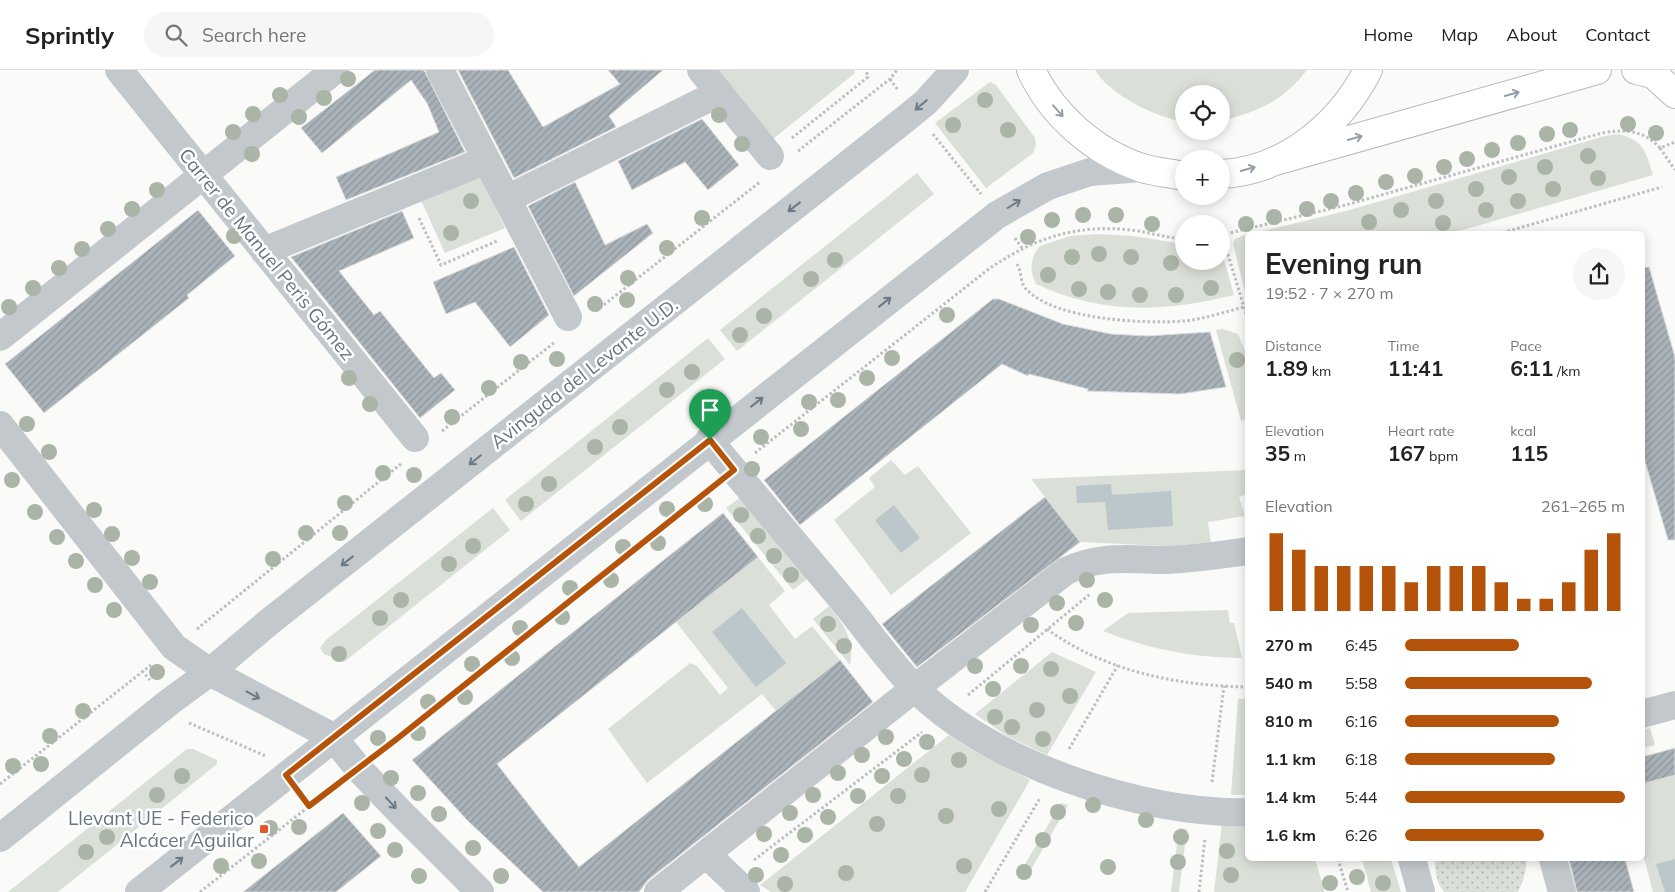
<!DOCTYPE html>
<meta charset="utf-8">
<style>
body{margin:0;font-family:Mulish,sans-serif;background:#f6f6f6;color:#222;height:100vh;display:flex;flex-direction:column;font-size:19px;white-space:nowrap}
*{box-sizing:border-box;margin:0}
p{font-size:16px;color:#767676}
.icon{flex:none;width:28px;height:28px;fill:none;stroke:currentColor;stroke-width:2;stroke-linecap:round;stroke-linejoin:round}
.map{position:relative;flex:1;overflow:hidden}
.drawer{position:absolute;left:1245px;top:161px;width:400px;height:630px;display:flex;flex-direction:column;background:#fff;border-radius:8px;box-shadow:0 2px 12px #0003}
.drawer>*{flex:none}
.fabs{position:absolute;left:1175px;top:15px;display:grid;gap:10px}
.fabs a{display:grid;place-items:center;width:55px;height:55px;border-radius:50%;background:#fff;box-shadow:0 2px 12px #0003;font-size:25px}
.pin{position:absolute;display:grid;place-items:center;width:42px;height:42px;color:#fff;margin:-51px -21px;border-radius:50% 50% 50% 0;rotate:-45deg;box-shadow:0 0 5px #0007}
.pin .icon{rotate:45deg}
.round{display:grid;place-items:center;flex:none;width:52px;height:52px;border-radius:26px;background:#f6f6f6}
.summary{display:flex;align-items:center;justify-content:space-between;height:85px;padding:0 20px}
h1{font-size:28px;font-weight:700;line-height:38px}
.figures{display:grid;grid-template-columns:repeat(3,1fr);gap:8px;height:85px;padding:5px 20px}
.figures div{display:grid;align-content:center}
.figures b{font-size:21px;font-weight:700}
.figures small{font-size:14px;font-weight:400}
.figures p{font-size:14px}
.chart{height:140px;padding:10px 20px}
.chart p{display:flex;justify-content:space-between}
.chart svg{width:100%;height:90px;margin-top:5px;stroke:#b45309;stroke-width:6}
ul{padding:0 20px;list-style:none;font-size:16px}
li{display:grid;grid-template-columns:80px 60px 1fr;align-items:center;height:38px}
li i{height:12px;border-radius:6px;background:#b45309}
header{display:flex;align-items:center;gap:30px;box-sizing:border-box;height:70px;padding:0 25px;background:#fff;border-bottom:1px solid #e0e0e0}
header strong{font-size:24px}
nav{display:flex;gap:28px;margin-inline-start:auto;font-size:18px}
.search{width:350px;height:45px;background:#f6f6f6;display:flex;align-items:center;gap:12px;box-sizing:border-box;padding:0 18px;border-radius:28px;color:#767676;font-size:19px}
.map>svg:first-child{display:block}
.green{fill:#dadfd7}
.park{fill:url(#park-dots)}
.water{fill:#bbc7cb}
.building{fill:url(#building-hatch);stroke:#dcdcda}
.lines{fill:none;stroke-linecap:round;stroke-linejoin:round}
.major-casing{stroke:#b5babe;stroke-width:30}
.path{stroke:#bbbfc2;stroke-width:3;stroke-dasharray:2.5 2.5;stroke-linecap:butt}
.minor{stroke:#c3c8cc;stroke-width:28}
.major{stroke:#fff;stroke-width:28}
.tree{fill:#aab4a7}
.oneway{stroke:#939fa8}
.oneway2{stroke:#6a7a87}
.route-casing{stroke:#fff;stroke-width:10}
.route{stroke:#b45309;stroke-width:6}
.poi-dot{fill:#e4572e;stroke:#fff;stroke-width:2}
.labels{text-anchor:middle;stroke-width:5;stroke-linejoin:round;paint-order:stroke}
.street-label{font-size:19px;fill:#657683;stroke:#fff}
.poi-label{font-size:19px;fill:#657683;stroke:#fff;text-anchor:end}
</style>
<header>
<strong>Sprintly</strong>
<div class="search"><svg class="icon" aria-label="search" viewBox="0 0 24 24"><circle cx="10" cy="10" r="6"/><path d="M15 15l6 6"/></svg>Search here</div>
<nav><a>Home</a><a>Map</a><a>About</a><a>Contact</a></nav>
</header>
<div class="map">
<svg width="1675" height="822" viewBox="0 0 1675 822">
<defs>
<pattern id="park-dots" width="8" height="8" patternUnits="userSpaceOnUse" patternTransform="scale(1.25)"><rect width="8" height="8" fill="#dadfd7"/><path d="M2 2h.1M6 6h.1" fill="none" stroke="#b4b9b4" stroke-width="1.8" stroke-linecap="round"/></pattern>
<pattern id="building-hatch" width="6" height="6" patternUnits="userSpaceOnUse" patternTransform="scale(1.25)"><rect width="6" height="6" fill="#aab3b9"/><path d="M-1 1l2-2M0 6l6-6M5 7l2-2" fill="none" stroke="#8e969c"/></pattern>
</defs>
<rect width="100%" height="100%" fill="#fafaf8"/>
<path class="green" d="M719,0H854L855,3L773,69Z
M1095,0H1307C1282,32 1259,41 1221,51V24H1184V51C1157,49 1109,24 1095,0Z
M990,12L996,15L1035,68L1036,75L1033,83L986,118L935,53Z
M1619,64C1645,72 1645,80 1653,105L1449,164H1250L1346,141L1605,66Z
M479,103L505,158L445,183L420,128Z
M917,103L934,124L737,281L720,260Z
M1096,164L1133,166L1184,174V191H1221V179L1234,225C1164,242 1102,245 1036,214C1029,200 1030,188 1040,176L1070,166Z
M1247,164L1248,222H1245L1233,174L1235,169Z
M1223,259L1238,264L1247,286V349L1241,351L1216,260Z
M708,268L725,289L521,451L505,430Z
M891,390L905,405L918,396L971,463L891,525L834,450L875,417L869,408Z
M1247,400V424L1239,427L1245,446L1208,452L1211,473L1185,477L1080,472L1031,409Z
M741,427L807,509L793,520L726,438Z
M493,438L510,460L344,592L324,584L320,578L326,570Z
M758,487L785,521L769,535L795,569L812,556L840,590L776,641L762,624L647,713L608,659L690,593L697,596L720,625L728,618L676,552Z
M829,536C844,554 855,571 850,595L813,549Z
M1228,540L1230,553H1234L1242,588C1194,588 1148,579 1103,561L1128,543Z
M1052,582L1096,602L1047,685L1007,666L975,644Z
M1238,629H1247V725H1231Z
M1650,658L1655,675L1643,678V660Z
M949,665L969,678L1030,710L965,822H771L760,815Z
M187,679H193L217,690V694L58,822H8Z
M1675,705V822H1653L1643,784L1642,714Z
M1061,733L1068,735L1025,810L1018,806Z
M1222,753H1247L1248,789H1315L1325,822H1214Z
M1179,758L1187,759L1179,822H1171Z
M1362,789H1391L1401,822H1371Z"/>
<path class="park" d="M1435,789H1526C1527,801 1523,811 1518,822H1444C1436,812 1435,801 1435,789Z"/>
<path class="water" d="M1111,414L1112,425L1171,421L1173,456L1108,460L1105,432L1077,433L1076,416Z
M894,435L920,468L901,483L875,450Z
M742,538L786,593L756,617L712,562Z
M1675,789V822H1665L1656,794Z"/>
<path class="building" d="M375,0H424L465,82L346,130L336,107L439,62L427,33L411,10L322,83L301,58Z
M458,0H508L543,57L620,14L608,0H663L609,46L616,57L514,108Z
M702,49L739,95L708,120L685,92L632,120L618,91Z
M575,112L605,175L647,154L653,163L574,226L528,136Z
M198,140L235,186L187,225L189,228L44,343L5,294Z
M402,141L414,168L339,201L374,245L380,241L434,308L441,303L455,320L420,348L291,187Z
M514,177L549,245L510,277L475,232L446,244L433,212Z
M1649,197L1675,287V470H1668L1642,381V198Z
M993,229H999L1063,254L1111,264L1147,266L1210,262L1226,317L1180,324L1087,321L1088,319L1029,304L1028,306L1002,294L800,455L764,410Z
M1045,427L1080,472L917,597L882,554Z
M723,443L758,487L497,694L546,757L579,797L840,590L873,632L648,810L639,822H543L467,750L412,690Z
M1675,678V705L1642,714V687Z
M343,743L381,786L336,822H243Z
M1569,789H1625L1634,822H1577Z"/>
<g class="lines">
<defs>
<path id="major" d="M1031,0C1052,45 1094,82 1142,98C1155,102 1170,103 1184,106
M1636,0L1653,4L1675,24
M1275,91L1597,0
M1221,104C1285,101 1340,55 1368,0"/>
</defs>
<use href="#major" class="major-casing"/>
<path class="path" d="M890,9L898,20
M933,64L981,124
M792,68L868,7L866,0
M1660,78L1675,100
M798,81L890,9L897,0
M419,148L441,195L497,171
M1498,164L1662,117
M1221,165L1342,136L1602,63C1625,59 1644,60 1660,78L1675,72
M1222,165L1248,250
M1015,168L1022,178
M1017,194C1022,202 1020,213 1026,219C1055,250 1143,254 1184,251C1205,249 1227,241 1248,236
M596,241L760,112
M442,361L555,272
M755,383L990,198C1035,168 1076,154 1131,160C1149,162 1166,168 1184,169
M197,559L402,393
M1047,559C1104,601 1178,616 1248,617
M142,601L150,610
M968,625L1090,524
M189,653L266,686
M1069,679L1118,595
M380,682L711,418
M1212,712L1224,616
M0,714L151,595
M1338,789L1348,822
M754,790L922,662
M200,822L335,716
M985,822L1040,728
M1199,822L1205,768"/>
<path class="minor" d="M119,0L415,368
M440,0L568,247
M701,0L770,86
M507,129L719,23
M264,181L486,90
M0,267L335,0
M0,355L174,577L210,602L333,667L358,698L400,742L480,822
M709,370C754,425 800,479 845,533C868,561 889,592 915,618C988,693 1143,745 1248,742
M1642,644L1675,635
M0,768L168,633L210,602L269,552L904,50L926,32L955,0
M706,784L746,822
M1412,789L1421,822
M1553,789L1562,822
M139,822L997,145L1048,116L1090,102L1142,98
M658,822L915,618L1066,501C1102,484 1130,490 1167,490C1194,489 1221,485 1248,481"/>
<use href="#major" class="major"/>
</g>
<g class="tree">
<circle cx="348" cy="9" r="8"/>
<circle cx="280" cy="25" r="8"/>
<circle cx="324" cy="28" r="8"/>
<circle cx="985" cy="30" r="8"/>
<circle cx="253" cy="44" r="8"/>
<circle cx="719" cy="45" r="8"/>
<circle cx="299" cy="47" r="8"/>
<circle cx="1628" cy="54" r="8"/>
<circle cx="953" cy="55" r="8"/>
<circle cx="1008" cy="60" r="8"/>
<circle cx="1570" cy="60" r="8"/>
<circle cx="233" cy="62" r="8"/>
<circle cx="1656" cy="63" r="8"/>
<circle cx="1547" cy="64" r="8"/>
<circle cx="1518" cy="73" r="8"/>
<circle cx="742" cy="74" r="8"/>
<circle cx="1492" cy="80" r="8"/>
<circle cx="252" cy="84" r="8"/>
<circle cx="1588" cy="86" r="8"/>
<circle cx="1467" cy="89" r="8"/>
<circle cx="1444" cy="97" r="8"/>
<circle cx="1545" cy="97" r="8"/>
<circle cx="1415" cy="106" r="8"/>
<circle cx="1509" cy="107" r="8"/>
<circle cx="1598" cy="108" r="8"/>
<circle cx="1386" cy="112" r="8"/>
<circle cx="1476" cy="119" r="8"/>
<circle cx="1553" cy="119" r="8"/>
<circle cx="157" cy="120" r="8"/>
<circle cx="1356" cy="123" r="8"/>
<circle cx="471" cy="131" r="8"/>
<circle cx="1331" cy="131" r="8"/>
<circle cx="1436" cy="131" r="8"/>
<circle cx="1518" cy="131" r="8"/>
<circle cx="132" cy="139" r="8"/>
<circle cx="1307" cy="139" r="8"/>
<circle cx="1401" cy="140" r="8"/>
<circle cx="1486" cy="140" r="8"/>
<circle cx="1083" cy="145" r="8"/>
<circle cx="1116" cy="145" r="8"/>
<circle cx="1274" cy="147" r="8"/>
<circle cx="702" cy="148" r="8"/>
<circle cx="1052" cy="150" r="8"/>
<circle cx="1369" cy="152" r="8"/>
<circle cx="1443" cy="153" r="8"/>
<circle cx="1152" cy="154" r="8"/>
<circle cx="1246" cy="154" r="8"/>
<circle cx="108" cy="159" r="8"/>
<circle cx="451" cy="163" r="8"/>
<circle cx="234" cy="166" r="8"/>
<circle cx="1028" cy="167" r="8"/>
<circle cx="667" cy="178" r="8"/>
<circle cx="82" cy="179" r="8"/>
<circle cx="1099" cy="184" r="8"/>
<circle cx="1072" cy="187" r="8"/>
<circle cx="1131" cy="187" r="8"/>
<circle cx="835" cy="190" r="8"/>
<circle cx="1171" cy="193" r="8"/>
<circle cx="59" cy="198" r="8"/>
<circle cx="1048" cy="205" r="8"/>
<circle cx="628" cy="208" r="8"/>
<circle cx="811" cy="209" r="8"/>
<circle cx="33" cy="218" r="8"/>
<circle cx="1211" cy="218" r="8"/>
<circle cx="1079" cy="219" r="8"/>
<circle cx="1108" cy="222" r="8"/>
<circle cx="1140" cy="225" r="8"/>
<circle cx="1176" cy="225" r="8"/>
<circle cx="627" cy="230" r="8"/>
<circle cx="595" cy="234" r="8"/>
<circle cx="9" cy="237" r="8"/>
<circle cx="947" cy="245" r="8"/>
<circle cx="764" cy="246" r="8"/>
<circle cx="740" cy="265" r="8"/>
<circle cx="892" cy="288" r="8"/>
<circle cx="557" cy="289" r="8"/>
<circle cx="1237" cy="290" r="8"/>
<circle cx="521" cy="292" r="8"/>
<circle cx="692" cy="302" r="8"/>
<circle cx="349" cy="308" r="8"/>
<circle cx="867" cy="308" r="8"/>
<circle cx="489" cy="318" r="8"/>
<circle cx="667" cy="320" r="8"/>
<circle cx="838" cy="330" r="8"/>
<circle cx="809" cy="332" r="8"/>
<circle cx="370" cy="334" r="8"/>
<circle cx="452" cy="347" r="8"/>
<circle cx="27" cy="354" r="8"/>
<circle cx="620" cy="357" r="8"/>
<circle cx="801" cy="359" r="8"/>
<circle cx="761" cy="367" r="8"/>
<circle cx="595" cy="377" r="8"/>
<circle cx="49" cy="382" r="8"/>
<circle cx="752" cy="399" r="8"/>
<circle cx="383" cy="403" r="8"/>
<circle cx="414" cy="405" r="8"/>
<circle cx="12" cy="410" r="8"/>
<circle cx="549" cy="414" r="8"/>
<circle cx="345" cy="433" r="8"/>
<circle cx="526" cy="434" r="8"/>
<circle cx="705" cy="434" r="8"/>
<circle cx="667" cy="439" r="8"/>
<circle cx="94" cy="440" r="8"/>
<circle cx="35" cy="442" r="8"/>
<circle cx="741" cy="445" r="8"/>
<circle cx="306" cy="463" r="8"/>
<circle cx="340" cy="463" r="8"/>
<circle cx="112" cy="464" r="8"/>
<circle cx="758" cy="466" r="8"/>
<circle cx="57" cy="467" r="8"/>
<circle cx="658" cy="473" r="8"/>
<circle cx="473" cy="476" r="8"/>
<circle cx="623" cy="477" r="8"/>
<circle cx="774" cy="486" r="8"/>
<circle cx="132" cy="488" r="8"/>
<circle cx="273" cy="489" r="8"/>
<circle cx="76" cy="491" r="8"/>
<circle cx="449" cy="494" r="8"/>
<circle cx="791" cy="505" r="8"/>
<circle cx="611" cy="510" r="8"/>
<circle cx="1087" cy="510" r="8"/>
<circle cx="150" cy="512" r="8"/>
<circle cx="95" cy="515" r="8"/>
<circle cx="570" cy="518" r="8"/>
<circle cx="401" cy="530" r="8"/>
<circle cx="1105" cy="530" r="8"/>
<circle cx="1057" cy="533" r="8"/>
<circle cx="114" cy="540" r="8"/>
<circle cx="562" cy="547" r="8"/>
<circle cx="380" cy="548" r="8"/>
<circle cx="1076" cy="553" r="8"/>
<circle cx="828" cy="554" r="8"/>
<circle cx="1031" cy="555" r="8"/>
<circle cx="520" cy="558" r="8"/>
<circle cx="844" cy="576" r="8"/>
<circle cx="339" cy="584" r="8"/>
<circle cx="512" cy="588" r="8"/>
<circle cx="472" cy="594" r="8"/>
<circle cx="975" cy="596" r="8"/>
<circle cx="1021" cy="596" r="8"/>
<circle cx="1051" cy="599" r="8"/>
<circle cx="157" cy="602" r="8"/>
<circle cx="993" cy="619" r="8"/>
<circle cx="1070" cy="626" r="8"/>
<circle cx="465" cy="627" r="8"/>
<circle cx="428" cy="632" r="8"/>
<circle cx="1037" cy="640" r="8"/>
<circle cx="83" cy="641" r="8"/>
<circle cx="995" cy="647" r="8"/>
<circle cx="1012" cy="657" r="8"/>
<circle cx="418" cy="663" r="8"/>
<circle cx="50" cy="666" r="8"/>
<circle cx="886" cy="667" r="8"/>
<circle cx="378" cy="668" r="8"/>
<circle cx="1043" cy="669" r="8"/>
<circle cx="927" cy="672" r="8"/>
<circle cx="862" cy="685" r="8"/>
<circle cx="904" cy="689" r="8"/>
<circle cx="959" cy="690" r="8"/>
<circle cx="41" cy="694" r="8"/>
<circle cx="13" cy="696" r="8"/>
<circle cx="838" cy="703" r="8"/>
<circle cx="922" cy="705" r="8"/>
<circle cx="182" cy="706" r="8"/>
<circle cx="882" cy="706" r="8"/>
<circle cx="391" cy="708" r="8"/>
<circle cx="418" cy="723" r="8"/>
<circle cx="157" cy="725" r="8"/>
<circle cx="813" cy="725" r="8"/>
<circle cx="858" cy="726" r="8"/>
<circle cx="898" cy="726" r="8"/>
<circle cx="362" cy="733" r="8"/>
<circle cx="1093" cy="735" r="8"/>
<circle cx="999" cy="739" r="8"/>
<circle cx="1058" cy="742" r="8"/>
<circle cx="790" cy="743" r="8"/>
<circle cx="439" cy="744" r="8"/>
<circle cx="946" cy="746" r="8"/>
<circle cx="828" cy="747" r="8"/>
<circle cx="1146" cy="750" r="8"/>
<circle cx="877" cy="754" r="8"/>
<circle cx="299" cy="757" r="8"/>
<circle cx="270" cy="758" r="8"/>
<circle cx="378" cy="761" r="8"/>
<circle cx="764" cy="764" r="8"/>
<circle cx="805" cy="765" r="8"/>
<circle cx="107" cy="767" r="8"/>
<circle cx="1181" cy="767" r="8"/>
<circle cx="1043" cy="770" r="8"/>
<circle cx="473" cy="778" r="8"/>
<circle cx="395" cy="780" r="8"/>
<circle cx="1227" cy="781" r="8"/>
<circle cx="86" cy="782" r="8"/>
<circle cx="781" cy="785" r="8"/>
<circle cx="259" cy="791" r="8"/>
<circle cx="1178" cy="792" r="8"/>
<circle cx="221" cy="796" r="8"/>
<circle cx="964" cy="796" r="8"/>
<circle cx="1108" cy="797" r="8"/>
<circle cx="1024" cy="802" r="8"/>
<circle cx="846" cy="803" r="8"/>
<circle cx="756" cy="805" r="8"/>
<circle cx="1231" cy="805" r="8"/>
<circle cx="419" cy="806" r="8"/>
<circle cx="501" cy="806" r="8"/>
<circle cx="1357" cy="807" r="8"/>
<circle cx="1330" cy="813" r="8"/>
<circle cx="1383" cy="813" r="8"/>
<circle cx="785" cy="814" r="8"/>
</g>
<defs><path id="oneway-shaft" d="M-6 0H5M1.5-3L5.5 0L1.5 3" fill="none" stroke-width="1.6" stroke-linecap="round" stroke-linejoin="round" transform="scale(1.25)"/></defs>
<g class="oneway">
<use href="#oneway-shaft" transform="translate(1512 24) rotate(-16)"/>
<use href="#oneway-shaft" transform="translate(1058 41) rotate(49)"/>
<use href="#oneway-shaft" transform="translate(1355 68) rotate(-16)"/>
<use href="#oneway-shaft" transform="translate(1248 99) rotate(-16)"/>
</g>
<g class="oneway2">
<use href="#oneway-shaft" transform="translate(921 35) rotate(140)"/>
<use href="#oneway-shaft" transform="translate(1014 134) rotate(-32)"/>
<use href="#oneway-shaft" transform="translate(794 137) rotate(142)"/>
<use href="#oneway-shaft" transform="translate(885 232) rotate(-38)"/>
<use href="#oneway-shaft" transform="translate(757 332) rotate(-38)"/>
<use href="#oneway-shaft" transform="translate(475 390) rotate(141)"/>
<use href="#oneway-shaft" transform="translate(347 491) rotate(142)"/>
<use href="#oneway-shaft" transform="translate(253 625) rotate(28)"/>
<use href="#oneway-shaft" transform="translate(391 733) rotate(47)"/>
<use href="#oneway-shaft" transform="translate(177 792) rotate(-38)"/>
</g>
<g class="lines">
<defs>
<path id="route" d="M710,370L734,400L398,668L309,736L286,705Z"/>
</defs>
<use href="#route" class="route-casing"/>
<use href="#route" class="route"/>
</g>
<rect class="poi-dot" x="259" y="754" width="10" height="10" rx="2.5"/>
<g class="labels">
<g class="street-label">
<text transform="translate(267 184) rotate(51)" y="7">Carrer de Manuel Peris Gómez</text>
<text transform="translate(584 303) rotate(-38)" y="7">Avinguda del Levante U.D.</text>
</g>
<g class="poi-label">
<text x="254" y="755">Llevant UE - Federico<tspan x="254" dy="22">Alcácer Aguilar</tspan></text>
</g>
</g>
</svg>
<div class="fabs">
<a><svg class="icon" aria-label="locate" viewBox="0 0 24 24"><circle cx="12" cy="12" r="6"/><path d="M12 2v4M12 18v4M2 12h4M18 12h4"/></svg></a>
<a>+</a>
<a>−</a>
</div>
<div class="pin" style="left:710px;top:370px;background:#1e9e55"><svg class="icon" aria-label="arrive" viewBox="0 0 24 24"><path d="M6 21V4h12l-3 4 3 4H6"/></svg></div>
<section class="drawer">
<div class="summary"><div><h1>Evening run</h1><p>19:52 · 7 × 270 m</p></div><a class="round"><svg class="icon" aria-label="share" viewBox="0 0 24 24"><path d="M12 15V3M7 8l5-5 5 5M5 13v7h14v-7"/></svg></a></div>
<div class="figures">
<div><p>Distance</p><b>1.89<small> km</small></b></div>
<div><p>Time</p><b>11:41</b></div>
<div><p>Pace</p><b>6:11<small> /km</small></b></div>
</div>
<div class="figures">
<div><p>Elevation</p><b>35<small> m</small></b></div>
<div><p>Heart rate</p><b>167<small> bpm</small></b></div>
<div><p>kcal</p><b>115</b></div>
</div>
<div class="chart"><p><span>Elevation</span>261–265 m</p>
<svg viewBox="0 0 160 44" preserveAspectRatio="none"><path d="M5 44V6M15 44V14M25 44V22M35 44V22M45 44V22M55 44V22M65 44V30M75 44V22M85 44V22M95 44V22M105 44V30M115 44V38M125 44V38M135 44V30M145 44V14M155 44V6"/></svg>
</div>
<ul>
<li><b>270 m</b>6:45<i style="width:52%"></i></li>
<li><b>540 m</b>5:58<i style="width:85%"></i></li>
<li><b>810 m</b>6:16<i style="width:70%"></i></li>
<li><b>1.1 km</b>6:18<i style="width:68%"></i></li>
<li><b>1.4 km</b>5:44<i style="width:100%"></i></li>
<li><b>1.6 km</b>6:26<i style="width:63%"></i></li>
</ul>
</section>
</div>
